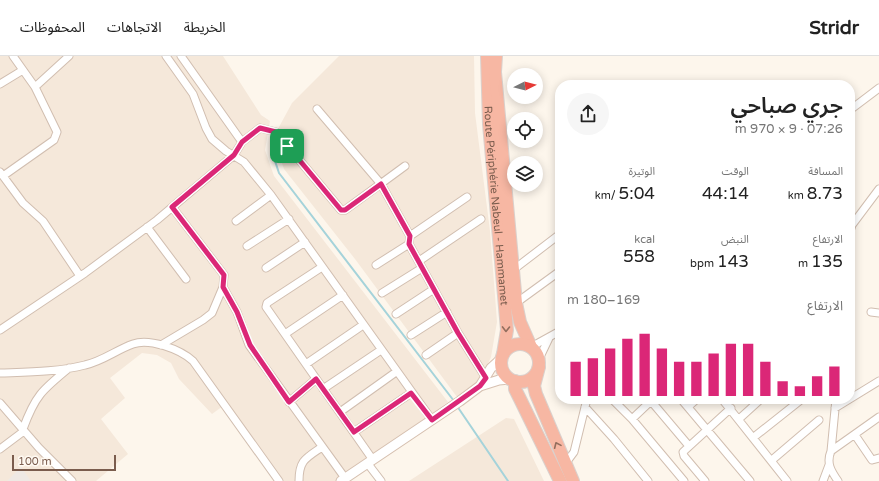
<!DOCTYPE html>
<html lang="ar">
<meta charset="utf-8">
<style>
body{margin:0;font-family:"Varela Round","Noto Sans Arabic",sans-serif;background:#f6f6f6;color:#222;direction:rtl;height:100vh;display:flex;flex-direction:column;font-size:15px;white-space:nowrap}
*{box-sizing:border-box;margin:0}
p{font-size:13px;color:#767676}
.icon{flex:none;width:22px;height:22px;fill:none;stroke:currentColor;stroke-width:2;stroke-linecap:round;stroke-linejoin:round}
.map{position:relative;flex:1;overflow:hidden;direction:ltr}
.drawer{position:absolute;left:555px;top:24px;width:300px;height:324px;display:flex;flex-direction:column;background:#fff;border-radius:16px;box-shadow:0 2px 10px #0003;direction:rtl}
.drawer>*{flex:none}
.needle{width:26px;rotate:84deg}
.tools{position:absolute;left:507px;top:12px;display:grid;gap:8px}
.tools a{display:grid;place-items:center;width:36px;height:36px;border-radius:50%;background:#fff;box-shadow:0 2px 10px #0003;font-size:20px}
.scale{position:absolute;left:12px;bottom:10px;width:104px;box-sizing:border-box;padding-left:4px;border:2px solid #7a5c4d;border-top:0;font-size:11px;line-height:14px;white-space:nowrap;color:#7a5c4d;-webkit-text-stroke:3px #fffaf3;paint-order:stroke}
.pin{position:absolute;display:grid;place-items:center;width:34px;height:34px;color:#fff;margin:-17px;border-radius:8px;box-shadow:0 2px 6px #0006}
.round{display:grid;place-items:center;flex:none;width:42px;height:42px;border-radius:21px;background:#f6f6f6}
.overview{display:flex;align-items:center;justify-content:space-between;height:68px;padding:0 12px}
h1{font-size:22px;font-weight:600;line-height:30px}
.stats{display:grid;grid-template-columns:repeat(3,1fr);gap:6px;height:68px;padding:4px 12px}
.stats div{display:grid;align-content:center}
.stats b{font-size:17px;font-weight:600}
.stats small{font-size:11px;font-weight:400}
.stats p{font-size:11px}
.chart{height:112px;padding:8px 12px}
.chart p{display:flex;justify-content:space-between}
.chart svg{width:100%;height:72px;margin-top:4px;stroke:#db2777;stroke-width:6}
header{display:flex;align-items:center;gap:24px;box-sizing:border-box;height:56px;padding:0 20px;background:#fff;border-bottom:1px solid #e0e0e0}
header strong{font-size:19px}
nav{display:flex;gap:22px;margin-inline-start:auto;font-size:14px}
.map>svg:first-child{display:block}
.residential{fill:#f5e8da}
.industrial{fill:#efe9e4}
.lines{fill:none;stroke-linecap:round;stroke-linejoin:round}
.stream{stroke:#a5d3da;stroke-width:2}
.street-casing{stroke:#d1beb0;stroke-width:9}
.secondary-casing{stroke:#d6c0b0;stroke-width:11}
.highway-casing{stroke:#dad1cd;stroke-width:14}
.street{stroke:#fff;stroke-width:7}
.secondary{stroke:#fff;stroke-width:9}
.highway{stroke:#f7b7a3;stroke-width:12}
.oneway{stroke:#936e5e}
.route-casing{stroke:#fff;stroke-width:8}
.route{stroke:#db2777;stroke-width:5}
.labels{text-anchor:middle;stroke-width:4;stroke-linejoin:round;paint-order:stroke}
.street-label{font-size:11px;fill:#7a5c4d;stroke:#fffaf3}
</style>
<header>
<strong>Stridr</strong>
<nav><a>الخريطة</a><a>الاتجاهات</a><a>المحفوظات</a></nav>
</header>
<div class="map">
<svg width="879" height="425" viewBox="0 0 879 425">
<rect width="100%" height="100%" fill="#fdf6ec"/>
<path class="residential" d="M0,0H223L261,59L270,65L265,94L274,120L448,346L336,425H277L223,350L212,358L179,323L171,307L157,299L142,297L110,322L125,342L101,363L128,398L96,425H0Z
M339,0H474L475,57L490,175L497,266L491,301L484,316L478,326L457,341L355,203L284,113L276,90L279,71L292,47Z
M506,362L514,363L544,425H409Z"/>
<path class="industrial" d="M21,411L31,425H7Z"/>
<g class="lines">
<path class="stream" d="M272,81L271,93L279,117L454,345
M457,350L508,425"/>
<defs>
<path id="street" d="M166,0L193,38L206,72L212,83L226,95L244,106L271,139L432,364
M181,0L242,86
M0,28L23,14
M35,31L69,0
M317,53L381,128L410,180L409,188L458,277L486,322
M850,54L879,32
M0,116L23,147L43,165L80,220
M3,120L54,84L57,76L35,31L13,0
M172,151L224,219L223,231L237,256L249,289L345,422
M236,165L271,139
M147,171L186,223
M850,175L852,169L879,133
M410,180L467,141
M247,190L289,163
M419,205L481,163
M376,209L409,188
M322,211L267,247L266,251L373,404
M266,212L305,186
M513,214L560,178
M382,237L422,212
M516,247L560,215
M871,256L879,257
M396,258L434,233
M0,274L85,217L157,164L234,99L242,86L260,72L276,76L341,154H345L405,110
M285,278L343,239
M411,279L447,256
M161,289L203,264L212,257L223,231
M531,291L560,275
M426,299L458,277
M539,303L549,282
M306,308L363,269
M0,317C28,316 58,316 85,309C103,305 116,294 133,288C149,282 180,293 193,305L279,425
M323,333L381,294
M612,343L632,363L684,425
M681,343L750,425
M722,343L787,425
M651,345L689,390
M289,346L316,323
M0,347L39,392L72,425
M585,351L614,383L648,425
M688,351L697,343
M835,352L879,325
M340,356L396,316
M632,363L653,343
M739,363L761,343
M23,373C35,340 42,334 69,312
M354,376L411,337
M855,379L872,404L879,402
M754,381L802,343
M0,393L24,375
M831,395L836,343
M772,404L819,364
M368,408L381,425
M565,408L574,396L587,343
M299,425C299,404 306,402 322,391
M705,425L684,400L683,396L731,352
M823,425L829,409
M838,425C831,415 826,407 831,395L879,361"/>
<path id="secondary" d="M480,330L499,324L511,323
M341,425L460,345L480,330L491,312L502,302"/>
<g id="highway">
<path id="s1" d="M487,0L489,68L507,274L503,298"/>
<path d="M496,0L495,16L516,247L520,266L531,291"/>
<circle cx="520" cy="307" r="19"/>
<path d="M539,311L534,330L536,338L573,425"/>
<path d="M515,325V333L520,343L560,425"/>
</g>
</defs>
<use href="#street" class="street-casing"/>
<use href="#secondary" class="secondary-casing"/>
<use href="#highway" class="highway-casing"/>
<use href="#street" class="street"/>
<use href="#secondary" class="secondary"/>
<use href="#highway" class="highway"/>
</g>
<defs><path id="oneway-chevron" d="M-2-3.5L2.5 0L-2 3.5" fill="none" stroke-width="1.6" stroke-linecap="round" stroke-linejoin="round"/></defs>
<g class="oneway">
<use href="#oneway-chevron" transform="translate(506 273) rotate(91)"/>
<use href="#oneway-chevron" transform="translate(557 389) rotate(-114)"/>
</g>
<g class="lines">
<defs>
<path id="route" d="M260,72L276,76L341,154H345L381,128L410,180L409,188L458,277L486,322L480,330L432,364L411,337L354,376L316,323L289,346L250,289L237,256L223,231L224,219L172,151L234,99L242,86Z"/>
</defs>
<use href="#route" class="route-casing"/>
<use href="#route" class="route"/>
</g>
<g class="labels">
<g class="street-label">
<text dy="4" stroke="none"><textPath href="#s1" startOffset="150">Route Périphérie Nabeul - Hammamet</textPath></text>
</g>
</g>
</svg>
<div class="tools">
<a><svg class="needle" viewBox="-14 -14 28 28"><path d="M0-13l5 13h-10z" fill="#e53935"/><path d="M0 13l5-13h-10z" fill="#767676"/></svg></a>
<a><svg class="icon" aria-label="locate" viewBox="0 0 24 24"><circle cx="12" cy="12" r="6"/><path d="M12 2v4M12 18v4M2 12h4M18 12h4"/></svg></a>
<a><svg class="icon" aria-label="layers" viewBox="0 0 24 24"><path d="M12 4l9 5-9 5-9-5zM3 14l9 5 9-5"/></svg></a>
</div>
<div class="scale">100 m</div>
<div class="pin" style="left:287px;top:90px;background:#1e9e55"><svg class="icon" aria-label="arrive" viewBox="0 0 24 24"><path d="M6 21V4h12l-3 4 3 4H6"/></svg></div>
<section class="drawer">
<div class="overview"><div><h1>جري صباحي</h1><p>07:26 · 9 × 970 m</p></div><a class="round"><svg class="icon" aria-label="share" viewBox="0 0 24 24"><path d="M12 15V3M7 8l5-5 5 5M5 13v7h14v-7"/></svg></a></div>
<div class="stats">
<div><p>المسافة</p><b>8.73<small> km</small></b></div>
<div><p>الوقت</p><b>44:14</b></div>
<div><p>الوتيرة</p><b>5:04<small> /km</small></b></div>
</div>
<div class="stats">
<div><p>الارتفاع</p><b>135<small> m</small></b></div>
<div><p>النبض</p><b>143<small> bpm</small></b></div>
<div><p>kcal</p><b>558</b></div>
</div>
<div class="chart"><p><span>الارتفاع</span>169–180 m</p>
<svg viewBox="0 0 160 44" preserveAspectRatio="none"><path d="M5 44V23M15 44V21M25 44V15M35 44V9M45 44V6M55 44V15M65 44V23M75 44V23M85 44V18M95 44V12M105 44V12M115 44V23M125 44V35M135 44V38M145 44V32M155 44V26"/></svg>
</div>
</section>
</div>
